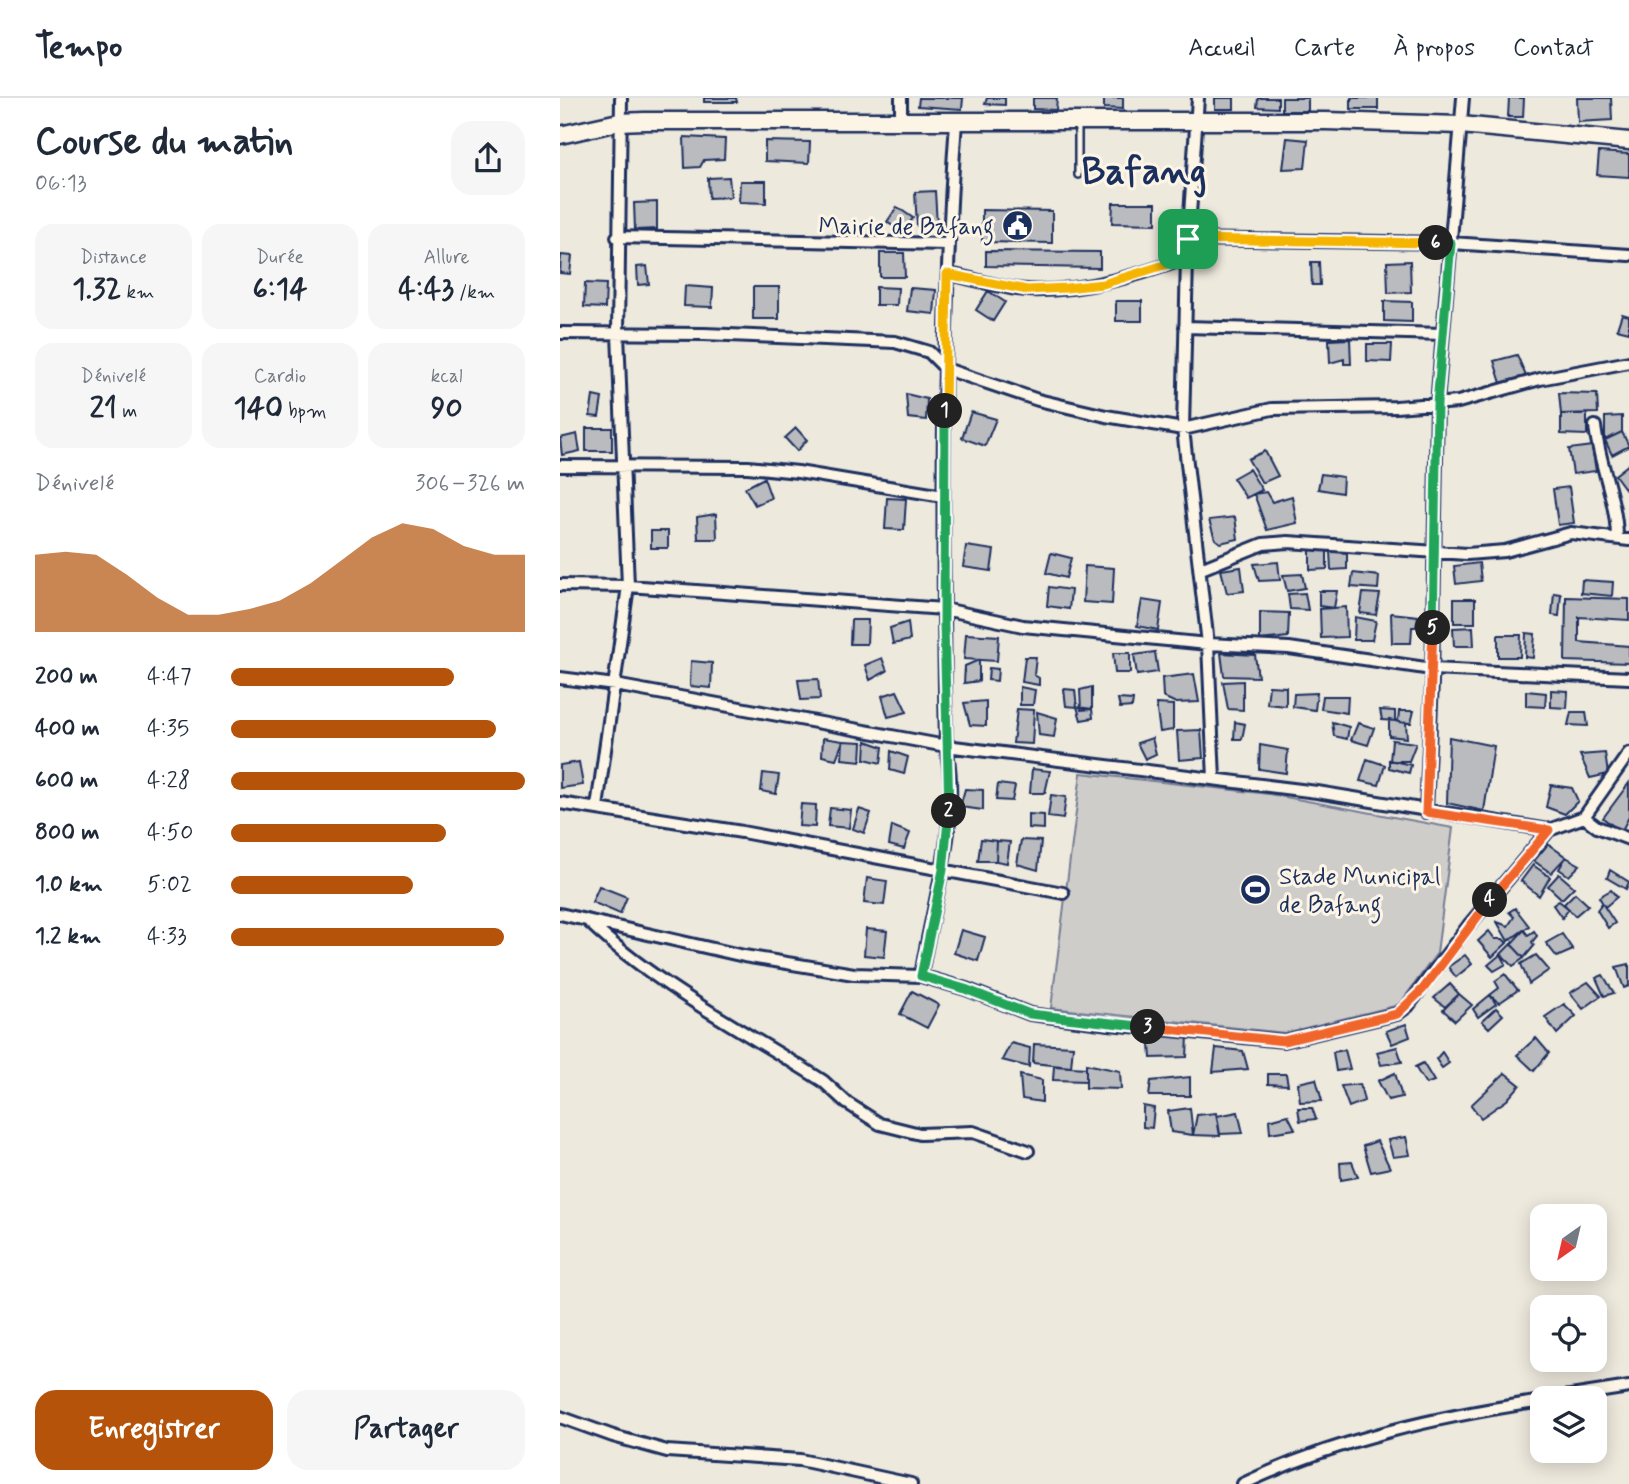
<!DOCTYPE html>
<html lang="fr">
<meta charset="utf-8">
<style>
body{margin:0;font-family:Mynerve,sans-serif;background:#f6f6f7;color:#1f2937;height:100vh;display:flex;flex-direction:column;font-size:26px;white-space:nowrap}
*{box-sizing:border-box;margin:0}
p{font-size:23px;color:#747a83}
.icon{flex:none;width:38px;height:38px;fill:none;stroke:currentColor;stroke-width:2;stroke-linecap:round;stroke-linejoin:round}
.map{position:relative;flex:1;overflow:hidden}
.drawer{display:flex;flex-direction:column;background:#fff;width:560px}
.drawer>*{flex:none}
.needle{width:46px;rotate:214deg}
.tools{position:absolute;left:970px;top:1106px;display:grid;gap:14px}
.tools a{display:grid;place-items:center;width:77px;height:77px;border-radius:14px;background:#fff;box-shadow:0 4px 18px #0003;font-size:35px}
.pin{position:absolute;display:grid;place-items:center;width:60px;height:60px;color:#fff;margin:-30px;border-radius:14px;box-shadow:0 4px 10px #0006}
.km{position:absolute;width:35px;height:35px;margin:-18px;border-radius:50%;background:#222;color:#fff;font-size:19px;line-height:35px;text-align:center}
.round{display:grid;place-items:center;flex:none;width:74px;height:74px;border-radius:21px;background:#f6f6f7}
.summary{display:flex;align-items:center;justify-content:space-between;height:119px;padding:0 35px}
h1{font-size:38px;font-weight:700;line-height:52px}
.metrics{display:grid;grid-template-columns:repeat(3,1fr);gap:10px;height:119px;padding:7px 35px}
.metrics div{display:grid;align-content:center;border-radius:18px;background:#f6f6f7;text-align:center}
.metrics b{font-size:30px;font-weight:700}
.metrics small{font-size:19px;font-weight:400}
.metrics p{font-size:19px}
.chart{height:196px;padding:14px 35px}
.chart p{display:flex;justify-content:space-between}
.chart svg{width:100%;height:126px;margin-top:7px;fill:#b45309;opacity:.7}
.action{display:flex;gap:14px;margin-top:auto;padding:14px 35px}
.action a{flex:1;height:80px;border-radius:21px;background:#b45309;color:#fff;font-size:28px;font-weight:700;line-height:80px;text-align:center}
.action a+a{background:#f6f6f7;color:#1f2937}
ul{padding:0 35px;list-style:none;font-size:23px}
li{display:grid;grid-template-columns:112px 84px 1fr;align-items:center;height:52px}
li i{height:18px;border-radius:9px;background:#b45309}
header{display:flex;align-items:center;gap:42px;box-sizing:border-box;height:98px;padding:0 35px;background:#fff;border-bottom:2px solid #e0e1e3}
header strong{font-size:33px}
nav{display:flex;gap:38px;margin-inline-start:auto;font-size:24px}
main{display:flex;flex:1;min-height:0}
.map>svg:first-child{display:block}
.green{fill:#cfcdca;stroke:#757e94;stroke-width:2}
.building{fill:#babbbe;stroke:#1b2f5e;stroke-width:2}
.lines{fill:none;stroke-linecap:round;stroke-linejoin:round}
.lane-casing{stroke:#1b2f5e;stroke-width:10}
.street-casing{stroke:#1b2f5e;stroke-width:16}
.secondary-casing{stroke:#1b2f5e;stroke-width:21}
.lane{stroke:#fcf5e5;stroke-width:5}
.street{stroke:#fcf5e5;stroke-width:10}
.secondary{stroke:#fcf5e5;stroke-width:16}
.split-1-casing{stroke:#fff;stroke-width:14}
.split-2-casing{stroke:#fff;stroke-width:14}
.split-3-casing{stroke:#fff;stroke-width:14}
.split-4-casing{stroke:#fff;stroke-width:14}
.split-5-casing{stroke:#fff;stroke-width:14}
.split-6-casing{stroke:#fff;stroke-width:14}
.split-7-casing{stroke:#fff;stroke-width:14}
.split-1{stroke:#f5b400;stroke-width:9}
.split-2{stroke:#22a559;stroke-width:9}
.split-3{stroke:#22a559;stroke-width:9}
.split-4{stroke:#f0652b;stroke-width:9}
.split-5{stroke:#f0652b;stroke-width:9}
.split-6{stroke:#22a559;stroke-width:9}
.split-7{stroke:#f5b400;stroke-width:9}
.labels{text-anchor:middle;stroke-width:6;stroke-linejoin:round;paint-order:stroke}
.poi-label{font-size:24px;fill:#1b2f5e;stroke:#fcf5e5;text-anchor:end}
.town-label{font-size:38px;font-weight:bold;fill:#1b2f5e;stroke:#fcf5e5}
</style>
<header>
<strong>Tempo</strong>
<nav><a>Accueil</a><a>Carte</a><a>À propos</a><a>Contact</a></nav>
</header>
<main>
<section class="drawer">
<div class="summary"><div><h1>Course du matin</h1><p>06:13</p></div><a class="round"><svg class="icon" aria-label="share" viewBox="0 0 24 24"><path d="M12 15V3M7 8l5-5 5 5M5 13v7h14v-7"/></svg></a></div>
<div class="metrics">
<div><p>Distance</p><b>1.32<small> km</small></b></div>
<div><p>Durée</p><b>6:14</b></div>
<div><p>Allure</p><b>4:43<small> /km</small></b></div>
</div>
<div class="metrics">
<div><p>Dénivelé</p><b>21<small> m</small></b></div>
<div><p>Cardio</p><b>140<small> bpm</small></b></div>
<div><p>kcal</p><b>90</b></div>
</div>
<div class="chart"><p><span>Dénivelé</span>306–326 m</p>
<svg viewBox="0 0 160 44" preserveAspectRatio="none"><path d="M0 44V17L10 16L20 17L30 24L40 32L50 38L60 38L70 36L80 33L90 27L100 19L110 11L120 6L130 8L140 14L150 17L160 17V44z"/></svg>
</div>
<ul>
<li><b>200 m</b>4:47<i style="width:76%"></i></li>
<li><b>400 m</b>4:35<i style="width:90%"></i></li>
<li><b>600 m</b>4:28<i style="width:100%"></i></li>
<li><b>800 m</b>4:50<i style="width:73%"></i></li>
<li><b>1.0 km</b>5:02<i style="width:62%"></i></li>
<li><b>1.2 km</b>4:33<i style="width:93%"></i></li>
</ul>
<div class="action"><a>Enregistrer</a><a>Partager</a></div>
</section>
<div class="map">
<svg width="1069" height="1386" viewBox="0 0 1069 1386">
<rect width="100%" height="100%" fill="#eee9dd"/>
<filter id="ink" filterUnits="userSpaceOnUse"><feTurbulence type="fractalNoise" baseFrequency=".0143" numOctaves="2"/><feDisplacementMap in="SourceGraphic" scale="14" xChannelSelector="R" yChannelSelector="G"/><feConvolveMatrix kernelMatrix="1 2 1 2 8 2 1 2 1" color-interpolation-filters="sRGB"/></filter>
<g filter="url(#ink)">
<path class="green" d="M521,675L709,696L893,730L877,855L839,907L725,935L491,910Z"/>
<path class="building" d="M144,0H176L177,4H144Z
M359,0H403L402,11L358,8Z
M427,0H445V7L425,6Z
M473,0H497L496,12L473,11Z
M544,0H563V11L544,10Z
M655,0H674V11H655Z
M698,0H718V10L697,9Z
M722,0H748V13H722Z
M791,0H818V11H791Z
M949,0H964L963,19H948Z
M1017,0H1051L1052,22L1018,24Z
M124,39L165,41L164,61L144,62L140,69L125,70Z
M727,40L748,42L745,70L723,71Z
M205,43L250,44L249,65L205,63Z
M1039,54L1069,56V79L1037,77Z
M169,79L171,99L149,100L148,80Z
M180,83H206V105L179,104Z
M375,93L377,127L357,128L355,94Z
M97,104V131L75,132L74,105Z
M553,105H596V126L552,125Z
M337,109L353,120L343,135L327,124Z
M422,112L492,113V145L422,144Z
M426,153L540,154V170L426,168Z
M320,155H344L345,179H320Z
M1,157L12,158L10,176L0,175Z
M850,163L851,194L828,195L827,164Z
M751,164H759L760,187H752Z
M87,168L89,186L78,187L77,169Z
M25,185L46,186L45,210L24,209Z
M125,188L153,190L152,209L124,208Z
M193,189H219V221H193Z
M316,189L338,190L337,207H316Z
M350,190L376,192L374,216L347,213Z
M428,193L445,204L433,223L416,212Z
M556,203H582V223H556Z
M824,203L852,204V224L824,223Z
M1062,216L1069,218V234L1057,231Z
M790,241L791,266H784V261L770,265L769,242Z
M807,246H832L831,264L807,263Z
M957,257L966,278L941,285L934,263Z
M999,295L1037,296L1038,315L1001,316Z
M346,296L367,301L366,322L348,320Z
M33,298L42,300L39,319L30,318Z
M411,314L436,321L425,348L402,340Z
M1001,316H1027V337L1001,336Z
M1062,318V334L1045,342V319Z
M26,330H52V353H26Z
M236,330L247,342L237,353L225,340Z
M1062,334L1069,348L1052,357L1045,342Z
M17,336L20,353L2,357L0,340Z
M1032,348L1036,373L1013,376L1009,351Z
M705,353L718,378L702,385L688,361Z
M1069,366V389L1066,392L1055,377Z
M689,371L702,392L686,400L673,380Z
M761,376L783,379L782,395L758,391Z
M204,380L211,400L195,407L185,390Z
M1009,389L1014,425L998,427L993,391Z
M706,394L712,404L732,398L737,425L707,432L694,396Z
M327,400L346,401L344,432L325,431Z
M156,416L157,441H138L137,419Z
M675,419L678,441L660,445L655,441L649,422Z
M91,433H108V450H91Z
M406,448L434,452L431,473L403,469Z
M750,451H767V471L750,472Z
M787,452V471L771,472L770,453Z
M491,455L511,460L506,480L486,475Z
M718,464L720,482L699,483L694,466Z
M919,465L921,483L896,486L894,468Z
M525,468L554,470L552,506L523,504Z
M681,469L684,493L667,495L661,472Z
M793,475L819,478L818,491L791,489Z
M742,476L745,490L727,493L723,477Z
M1022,482L1053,484L1052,498L1021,495Z
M489,489L511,492L509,511L487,508Z
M759,493H777L774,510L759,508Z
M745,495L748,512L730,511L728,496Z
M803,495L820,496L816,517L800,515Z
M994,495L1001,496L999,518L992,517Z
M1006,499L1069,501V522L1019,519V544L1069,548V565L1005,563Z
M894,501H915V525H894Z
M582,502L602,505L598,532L577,528Z
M786,509L787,539L761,540L760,511Z
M700,514L729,515L728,539L700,542Z
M831,515L858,518L856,529H852L851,545H832Z
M795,519L816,523L812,542H794Z
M291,522H308L307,546H290Z
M348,524L350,542L333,546L330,530Z
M913,529L914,548H894L893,530Z
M966,535L975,536L973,560L965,559Z
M406,536L439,538L437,563L404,561Z
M938,537H961L960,559H938Z
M595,554L598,574L577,577L574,557Z
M553,555H570V575H555Z
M661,555L695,557L698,579L664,578Z
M465,559H476L474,577L479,580V587L462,584Z
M322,560L327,573L310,582L305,567Z
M419,562V583L404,585L405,568Z
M131,563L152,565L151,590L130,588Z
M429,570L438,571L437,583L428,582Z
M634,576L639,604L616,605L603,599L602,580Z
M258,581L260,601L241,602L238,582Z
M683,583V612L668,611L663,584Z
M709,588L726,589V608L707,606Z
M460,589L475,592L473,607H460Z
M532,589V611L521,612L520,592Z
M504,591L515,592L517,609L506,608Z
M991,592L1008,593L1007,610L991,609Z
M337,593L347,614L328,619L322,598Z
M966,593L986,595L985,609L966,608Z
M757,595L755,612L733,609L734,596Z
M763,598H788L787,615L761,611Z
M558,601L573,602L572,609L560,610Z
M426,603V628L410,627L404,605Z
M596,606L613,607V632L600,634Z
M517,609L532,611L533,620L521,622Z
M457,611L474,612L472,646L453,645Z
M820,612L835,613V623L822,622Z
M839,613H854L851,625L838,624Z
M477,614L497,620L494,639L479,637Z
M1011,614H1026L1028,628L1008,627Z
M829,622L846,625L847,640L829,638Z
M675,624L685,626L682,641H674Z
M772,624L789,629L787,641L774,638Z
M798,625L814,630L808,647L791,642Z
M641,632L643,660L619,662L617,633Z
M889,639L934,648L924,713L887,705Z
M263,640L283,643L276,661L262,658Z
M592,640L596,656L585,661L577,645Z
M832,642L856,645L849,663H830Z
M283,643L302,644L301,663L282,661Z
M306,643L323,649L321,665L305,661Z
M700,647L728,652L726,675L699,671Z
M331,653L348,659L344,676L330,672Z
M1045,655L1048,676L1030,680L1020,657Z
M807,661L825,667L819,687L800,683Z
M829,662L851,667L849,675L829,670Z
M19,664L23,687L0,690V667Z
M472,671L490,673L485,695H470Z
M203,675L219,677L216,696L201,693Z
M1069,685V719L1061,734L1043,720Z
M438,686L455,688L452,703L436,702Z
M991,687L1012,690L1018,703L1005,716L986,709Z
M405,691L423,692V712L400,709Z
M491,697L506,699L503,721L488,719Z
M241,706L256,707L255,729L239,728Z
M270,710L291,712L289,730L268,728Z
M299,711L311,715L304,735L293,731Z
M468,716L484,717V731L468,730Z
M332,728L350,735L344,751L329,747Z
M421,741L437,743L436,763H418Z
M461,742L481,743L478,772L457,766Z
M437,743L450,744L447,765L436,763Z
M988,746L1006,759L991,775L974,763Z
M1006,759L1020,767L1009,778L999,771Z
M973,767L990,779L979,798L961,783Z
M1050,772L1069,784L1066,791L1047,780Z
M999,776L1014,789L1002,801L988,788Z
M307,780L327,783L324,807L304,805Z
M39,788L67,799L60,816L32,804Z
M1051,792L1057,799L1045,809L1039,799Z
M1015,795L1028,807L1015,818L1004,806Z
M999,803L1009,811L1002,820L993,807Z
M1042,805L1055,825L1048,830L1037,812Z
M955,810L969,828L948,843L937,824L948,828L954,819L949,814Z
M306,831L327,833L324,859L304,857Z
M401,832L425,839L418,863L394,855Z
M964,832L968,837L974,833L977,838L972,844L974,848L964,860L951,846Z
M929,833L935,841H943L947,845L932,859L918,843Z
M1002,836L1013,852L997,859L986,845Z
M951,846L964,860L953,868L941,856Z
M941,856L946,866L934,873L928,867Z
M905,857L912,866L896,879L888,869Z
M976,857L989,872L969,886L961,866Z
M1069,866V888L1064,890L1056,869Z
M945,876L958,892L939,905L930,897L939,890L935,883Z
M1043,877L1054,895L1044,898L1036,880Z
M1028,884L1041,898L1023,911L1010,895Z
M890,886L899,896L885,909L874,900Z
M352,893L379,907L367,930L340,916Z
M899,896L912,907L895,923L883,912Z
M930,897L936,906L918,919L913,911Z
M1004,906L1016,918L997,936L985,919Z
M936,910L943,917L929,930L922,923Z
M846,926L850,939L832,946L826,933Z
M589,934L628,938L627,959L591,960Z
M976,940L989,955L974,973L957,957Z
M451,945L470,950L469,969L442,962Z
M474,946L513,948L511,969L473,965Z
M837,949L842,964L821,967L817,954Z
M656,950L683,953L688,971L653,974Z
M785,952L790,971L776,973L773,954Z
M882,954L889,965L882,970L876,961Z
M863,965L874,983L866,986L855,969Z
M526,966L560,973L561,991L526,990Z
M494,968L526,970V983L493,982Z
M835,975L842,999L828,1002L818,983Z
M945,975L960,987L947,1002L921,1020L911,1007Z
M708,976H726L728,987L708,986Z
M460,977L482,982V1004L462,1001Z
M630,979V998H589L591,983Z
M756,981L762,1003L740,1004L738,985Z
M800,986L804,1003L789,1009L781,988Z
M583,1008L594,1010L592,1030L583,1029Z
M630,1010L633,1037L611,1034L608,1013Z
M738,1010H752L756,1021L740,1023Z
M678,1014L683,1035L660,1036L657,1018Z
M656,1015L660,1038L633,1037L637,1017Z
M728,1017L735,1031L710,1035L709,1022Z
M846,1039L850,1057L833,1059L828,1042Z
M817,1043L830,1070L811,1074L803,1048Z
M792,1064L798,1079L781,1082L780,1065Z"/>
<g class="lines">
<defs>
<path id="lane" d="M518,77V26"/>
<path id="street" d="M638,0L627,160L623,331L648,546L654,681
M341,21V0
M57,139L387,146
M628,141L891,145L1069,157
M388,176C414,180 440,191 468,192C523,194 576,178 627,160
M625,229L883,236
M0,235L144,236L335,244L369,254L386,271L478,302L546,318L623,331L712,311L836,309L898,304L980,281L1069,264
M1035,328C1039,366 1056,400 1057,438
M0,368L188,369L238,374L383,398
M641,471L703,446L728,444L907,456L945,453L1011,435L1069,442
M0,487L68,488L384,511L463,528L648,546L729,550L872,571L1069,580
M0,580L55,587L386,648L757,694L989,732L1024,719L1069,655
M0,705L182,734L503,795
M37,709L68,488L58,235L61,0
M866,714L872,584L877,306L903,0
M1024,719L1037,729L1069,741
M0,816L184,858L294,876L361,878L406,891L470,916L549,926L724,943L837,916L848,908L909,827L989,732
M29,824C96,888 185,933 263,983L287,1005L320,1026L360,1036L413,1034L468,1053
M361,878C373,802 401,725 386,648C382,440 381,231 396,24
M998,1300L1069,1289
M0,1319L53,1338L107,1353L240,1362L351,1386
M683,1386C777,1341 880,1318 982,1303"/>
<path id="secondary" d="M0,37L59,24L84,23H766L901,27L1069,43"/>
</defs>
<use href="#lane" class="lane-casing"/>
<use href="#street" class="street-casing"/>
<use href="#secondary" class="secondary-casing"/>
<use href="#lane" class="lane"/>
<use href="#street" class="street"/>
<use href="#secondary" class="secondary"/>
</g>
</g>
<g class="lines" filter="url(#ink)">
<defs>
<path id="split-1" d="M385,313L387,176L467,192L506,190L543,186L627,160L628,141"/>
<path id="split-2" d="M385,313L384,526L389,713"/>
<path id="split-3" d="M389,713L383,772L361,878L405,891L470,916L588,929"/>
<path id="split-4" d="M588,929L724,943L837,916L863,891L930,802"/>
<path id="split-5" d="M873,530L866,714L989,732L930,802"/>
<path id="split-6" d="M873,530L877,306L891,145H876"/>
<path id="split-7" d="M628,141L876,145"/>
</defs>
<use href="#split-1" class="split-1-casing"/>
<use href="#split-2" class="split-2-casing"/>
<use href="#split-3" class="split-3-casing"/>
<use href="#split-4" class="split-4-casing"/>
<use href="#split-5" class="split-5-casing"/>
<use href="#split-6" class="split-6-casing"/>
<use href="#split-7" class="split-7-casing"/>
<use href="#split-1" class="split-1"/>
<use href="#split-2" class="split-2"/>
<use href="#split-3" class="split-3"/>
<use href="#split-4" class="split-4"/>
<use href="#split-5" class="split-5"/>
<use href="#split-6" class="split-6"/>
<use href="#split-7" class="split-7"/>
</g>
<defs>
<symbol id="civic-disc" viewBox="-11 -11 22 22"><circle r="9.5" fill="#1b2f5e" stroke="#fcf5e5"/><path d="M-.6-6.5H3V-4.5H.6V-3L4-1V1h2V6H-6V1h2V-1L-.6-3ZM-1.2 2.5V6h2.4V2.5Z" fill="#fff"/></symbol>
<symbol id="stadium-disc" viewBox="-11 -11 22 22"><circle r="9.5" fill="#1b2f5e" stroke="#fcf5e5"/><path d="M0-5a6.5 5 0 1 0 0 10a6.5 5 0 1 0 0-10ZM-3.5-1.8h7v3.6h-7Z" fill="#fff"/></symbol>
</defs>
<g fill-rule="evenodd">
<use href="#civic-disc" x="440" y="110" width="35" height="35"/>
<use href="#stadium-disc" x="678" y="774" width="35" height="35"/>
</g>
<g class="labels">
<g class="poi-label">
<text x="434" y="136">Mairie de Bafang</text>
<text x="719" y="786" text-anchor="start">Stade Municipal<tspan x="719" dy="28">de Bafang</tspan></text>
</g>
<g class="town-label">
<text x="584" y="85">Bafang</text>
</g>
</g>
</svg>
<div class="tools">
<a><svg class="needle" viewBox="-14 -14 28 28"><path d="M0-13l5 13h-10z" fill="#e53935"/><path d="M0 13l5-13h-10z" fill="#747a83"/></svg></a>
<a><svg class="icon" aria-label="locate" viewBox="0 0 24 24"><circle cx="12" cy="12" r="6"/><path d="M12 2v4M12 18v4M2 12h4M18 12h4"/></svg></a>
<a><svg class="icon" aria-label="layers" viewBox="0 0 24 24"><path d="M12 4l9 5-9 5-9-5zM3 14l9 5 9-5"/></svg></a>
</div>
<div class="pin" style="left:628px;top:141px;background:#1e9e55"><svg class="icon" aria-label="arrive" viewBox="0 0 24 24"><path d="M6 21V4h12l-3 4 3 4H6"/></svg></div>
<b class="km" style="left:385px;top:313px">1</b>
<b class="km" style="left:389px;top:713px">2</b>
<b class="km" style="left:588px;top:929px">3</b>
<b class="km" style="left:930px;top:802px">4</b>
<b class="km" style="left:873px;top:530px">5</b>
<b class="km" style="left:876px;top:145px">6</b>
</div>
</main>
